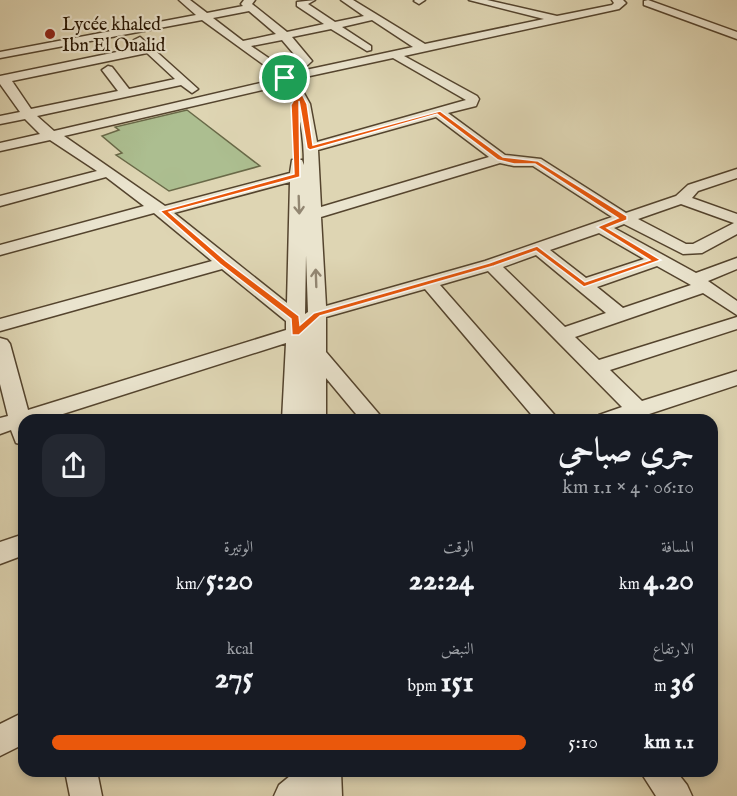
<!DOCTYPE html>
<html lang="ar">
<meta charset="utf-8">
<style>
body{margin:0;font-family:"IM FELL English",Amiri,serif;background:#242831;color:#f1f3f6;direction:rtl;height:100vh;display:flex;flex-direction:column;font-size:22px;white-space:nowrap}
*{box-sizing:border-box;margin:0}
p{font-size:20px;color:#9ea1a6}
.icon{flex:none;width:33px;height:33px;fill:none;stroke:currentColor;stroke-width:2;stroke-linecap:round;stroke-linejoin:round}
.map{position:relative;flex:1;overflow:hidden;direction:ltr}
.panel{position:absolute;left:18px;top:414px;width:700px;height:363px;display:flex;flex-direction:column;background:#171b24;border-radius:18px;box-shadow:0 3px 9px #0003;direction:rtl}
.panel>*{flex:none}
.pin{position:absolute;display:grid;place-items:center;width:51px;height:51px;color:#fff;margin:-26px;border:3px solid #fff;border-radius:50%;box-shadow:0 2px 6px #0007}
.round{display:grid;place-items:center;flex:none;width:63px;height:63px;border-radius:18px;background:#242831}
.head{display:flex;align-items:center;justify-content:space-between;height:102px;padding:0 24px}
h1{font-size:33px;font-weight:700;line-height:45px}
.figures{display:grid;grid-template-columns:repeat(3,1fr);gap:9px;height:102px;padding:6px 24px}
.figures div{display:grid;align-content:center}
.figures b{font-size:30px;font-weight:700}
.figures small{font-size:16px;font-weight:400}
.figures p{font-size:16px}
ul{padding:0 24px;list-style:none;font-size:20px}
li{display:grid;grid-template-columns:96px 72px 1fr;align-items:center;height:45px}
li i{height:15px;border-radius:8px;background:#ea580c}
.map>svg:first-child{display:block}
.green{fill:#acbe90;stroke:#696948;stroke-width:1.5}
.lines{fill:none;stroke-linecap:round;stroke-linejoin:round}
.minor-casing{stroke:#54442e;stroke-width:3}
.minor{fill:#eae4ce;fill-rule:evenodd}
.oneway{stroke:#928672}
.route{fill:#ea580c;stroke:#fff;stroke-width:1.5;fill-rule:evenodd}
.poi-dot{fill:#8f2418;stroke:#eae4ce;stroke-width:2}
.labels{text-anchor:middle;stroke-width:4.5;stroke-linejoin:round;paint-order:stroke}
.far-poi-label{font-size:18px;fill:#261401;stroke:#eae4ce;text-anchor:start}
</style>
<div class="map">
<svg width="737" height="796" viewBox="0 0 737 796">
<rect width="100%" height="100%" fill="#ded5b3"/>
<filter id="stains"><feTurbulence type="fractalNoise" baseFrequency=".00333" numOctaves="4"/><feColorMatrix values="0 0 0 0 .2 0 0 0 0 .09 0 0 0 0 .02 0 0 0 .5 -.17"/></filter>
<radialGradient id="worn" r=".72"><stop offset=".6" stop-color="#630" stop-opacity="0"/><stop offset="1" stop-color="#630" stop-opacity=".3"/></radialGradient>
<path class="green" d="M187,110L260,166L169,191L116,155L122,153L102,136L119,130L115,127Z"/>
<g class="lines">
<defs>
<path id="minor" d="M179,0H190L207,13L243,6L241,4L244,0H255L252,4L287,32L324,24L297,6V2L315,0L308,4L335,22L364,16L341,0H353L425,44L544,19L469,0H487L557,16L612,5L614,3L612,0H623L626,3L619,9L404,56L477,96L479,99L476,106L448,113L505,155L541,159L626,213L676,196L688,185L737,169V178L698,191L692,198L737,214V234L702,253L683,254L624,224L614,228L696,273L737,258V269L708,281L737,301V315L703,293L575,337L599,360L737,317V329L610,370L642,401L737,371V385L631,420H596L599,415L622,407L488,271L440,285L559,420H536L425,289L326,317V352L384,420H361L326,378V420H304L307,333L304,420H282L286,343L44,420H24V445L16,443L11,430L0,434V418L8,416L0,384V338L7,340L10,344L28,410L286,330V321L222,269L0,331V319L212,261L154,213L0,255V245L144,206L106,177L0,206V196L97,171L50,140L0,151V143L40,134L25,119L0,124V116L20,112L0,84V76L141,47L134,40L140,37L198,89L192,93L181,85L37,116L54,131L282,78L202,20L0,58V52L196,15ZM249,11L276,34L243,41L213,18ZM372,20L413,47L301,71L312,61L292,37L331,29L367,51L371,50V46L342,27ZM282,40L299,60L289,72L251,46ZM147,53L175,79L129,89L112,67L108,66L102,70L118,91L31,109L12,81ZM393,58L466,100L317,142L310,104L296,79ZM288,84C300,110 304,137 304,165L302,160H292L290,173L165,206L64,136ZM436,117L489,157L321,207L318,150ZM500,163L514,166H533L612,217L485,261L326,306L321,217ZM290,182L287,303L174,213ZM681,204L731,222L734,223L693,244H686L638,219ZM599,233L644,259L586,278L550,250ZM306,255L308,312L305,314ZM536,255L606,313L565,327L503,267ZM657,266L691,285L623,308L597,287Z
M425,0L419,4L414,1L415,0Z
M648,0L737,32V39L644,5V1Z
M24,534V555L0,564V542Z
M24,712V744L0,756V724Z
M65,771H97L102,796H70Z
M296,771H341L342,796H274L279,785Z
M640,771H676L687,785L692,796H656Z"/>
</defs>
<use href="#minor" class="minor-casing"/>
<use href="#minor" class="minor"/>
</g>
<defs><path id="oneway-shaft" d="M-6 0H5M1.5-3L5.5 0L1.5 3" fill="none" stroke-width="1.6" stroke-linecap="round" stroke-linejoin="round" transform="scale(1.5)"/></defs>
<g class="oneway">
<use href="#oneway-shaft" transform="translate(299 205) rotate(88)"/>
<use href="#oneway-shaft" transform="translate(316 278) rotate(-92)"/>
</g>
<path class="route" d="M298,76L301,78L296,82L307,104L313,145L440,111L503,157L538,161L627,216V220L607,228L661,260L584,287L536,251L494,266L320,316L299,335H292L291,319L220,264L160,211L294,174L291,105L295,98L290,83L282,78ZM299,101L307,148L310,150L437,114L498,160L514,164H535L618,218L597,227L650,260L585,282L537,246L489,263L314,313L300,325L299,316L226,261L169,212L300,177Z"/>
<circle class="poi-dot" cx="50" cy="34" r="6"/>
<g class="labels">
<g class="far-poi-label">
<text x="62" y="30">Lycée khaled<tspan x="62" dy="21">Ibn El Oualid</tspan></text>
</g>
</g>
<rect width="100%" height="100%" filter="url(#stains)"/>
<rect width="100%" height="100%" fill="url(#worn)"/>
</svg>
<div class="pin" style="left:285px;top:78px;background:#1e9e55"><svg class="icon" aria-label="arrive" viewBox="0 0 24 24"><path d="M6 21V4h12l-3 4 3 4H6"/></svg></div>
<section class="panel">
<div class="head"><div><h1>جري صباحي</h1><p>06:10 · 4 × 1.1 km</p></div><a class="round"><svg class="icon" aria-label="share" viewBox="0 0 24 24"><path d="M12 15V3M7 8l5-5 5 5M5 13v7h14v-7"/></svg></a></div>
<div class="figures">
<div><p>المسافة</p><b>4.20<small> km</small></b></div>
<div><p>الوقت</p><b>22:24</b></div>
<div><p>الوتيرة</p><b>5:20<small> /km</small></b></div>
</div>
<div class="figures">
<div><p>الارتفاع</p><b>36<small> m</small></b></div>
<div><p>النبض</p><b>151<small> bpm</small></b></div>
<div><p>kcal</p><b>275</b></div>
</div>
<ul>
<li><b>1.1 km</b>5:10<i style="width:98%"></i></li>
</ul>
</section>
</div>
